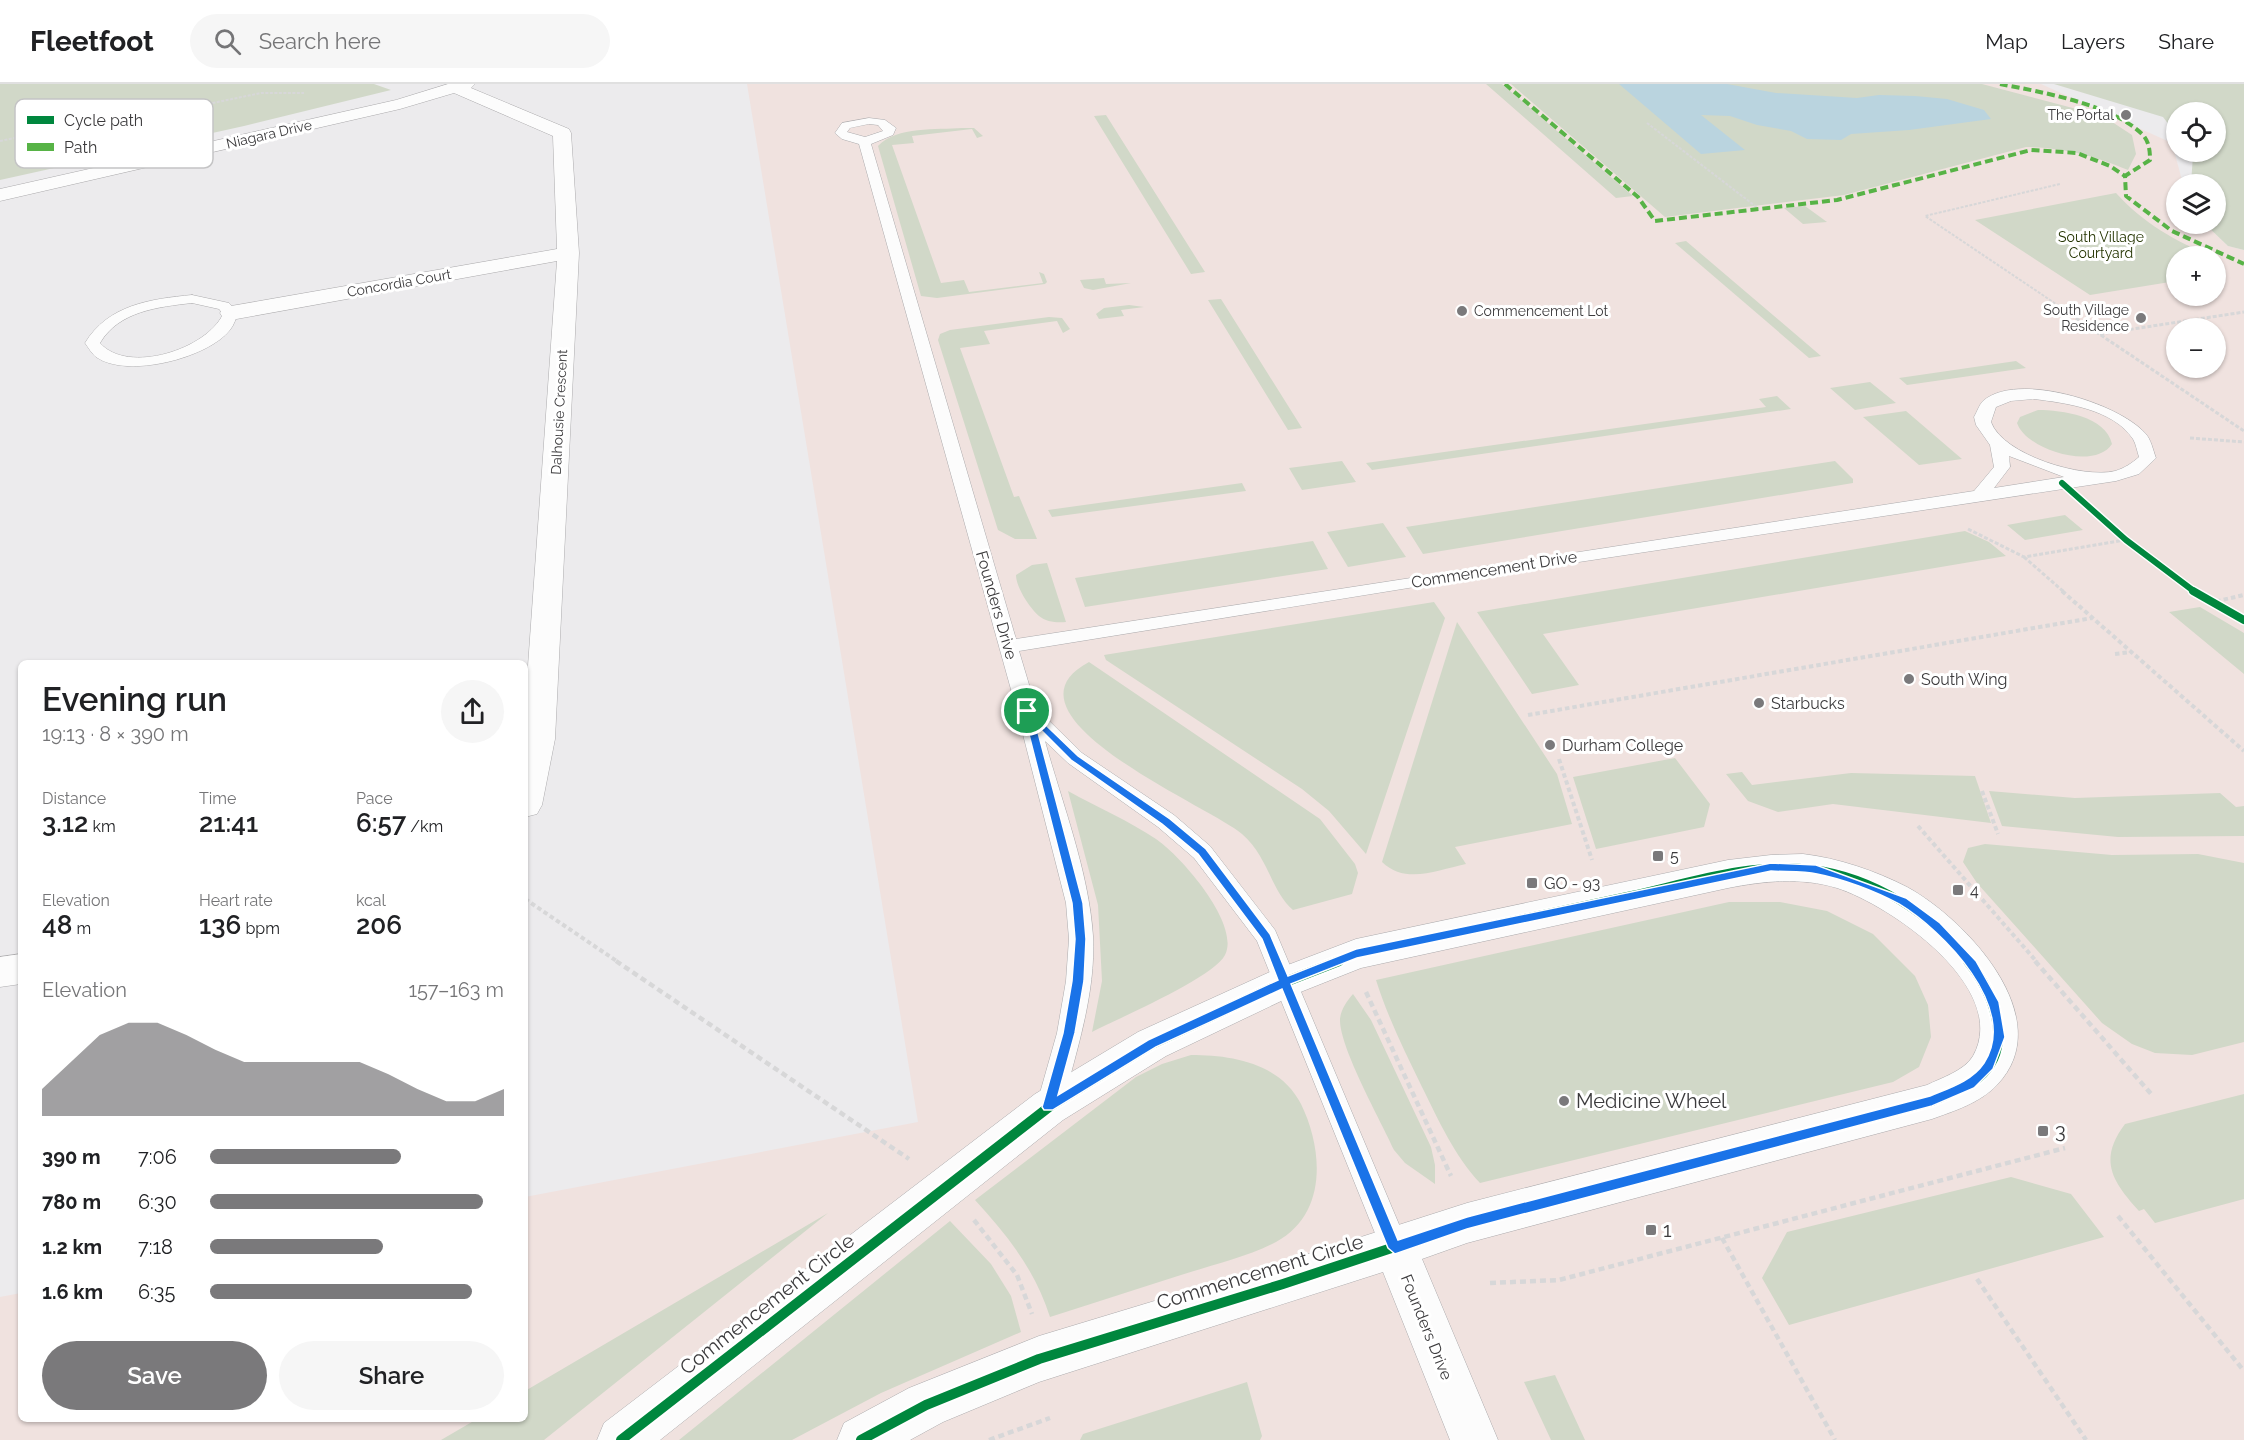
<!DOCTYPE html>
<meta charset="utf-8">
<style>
body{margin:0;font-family:Raleway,sans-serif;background:#f6f6f6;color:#202124;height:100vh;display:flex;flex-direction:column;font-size:22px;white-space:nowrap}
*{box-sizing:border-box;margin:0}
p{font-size:20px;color:#757577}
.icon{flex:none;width:33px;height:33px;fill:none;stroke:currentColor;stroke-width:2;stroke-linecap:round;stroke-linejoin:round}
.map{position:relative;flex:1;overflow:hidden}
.panel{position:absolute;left:18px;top:576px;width:510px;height:762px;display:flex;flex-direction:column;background:#fff;border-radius:9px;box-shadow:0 2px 4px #0004}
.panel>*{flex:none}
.buttons{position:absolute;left:2166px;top:18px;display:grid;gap:12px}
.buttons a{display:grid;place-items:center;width:60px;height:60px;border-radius:50%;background:#fff;box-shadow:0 2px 4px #0004;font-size:30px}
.pin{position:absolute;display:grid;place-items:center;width:51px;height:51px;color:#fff;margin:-26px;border:3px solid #fff;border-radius:50%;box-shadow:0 2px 6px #0007}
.round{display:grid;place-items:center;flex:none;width:63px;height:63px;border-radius:32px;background:#f6f6f6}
.headline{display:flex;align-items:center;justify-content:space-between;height:102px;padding:0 24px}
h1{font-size:33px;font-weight:600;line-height:45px}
.figures{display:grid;grid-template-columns:repeat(3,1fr);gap:9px;height:102px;padding:6px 24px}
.figures div{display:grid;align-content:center}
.figures b{font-size:26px;font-weight:600}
.figures small{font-size:16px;font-weight:400}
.figures p{font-size:16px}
.chart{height:168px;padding:12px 24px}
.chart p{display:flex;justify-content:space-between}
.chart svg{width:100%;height:108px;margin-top:6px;fill:#7a797b;opacity:.7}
.button{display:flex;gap:12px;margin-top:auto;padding:12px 24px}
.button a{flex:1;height:69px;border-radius:36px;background:#7a797b;color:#fff;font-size:24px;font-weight:600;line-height:69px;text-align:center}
.button a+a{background:#f6f6f6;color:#202124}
ul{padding:0 24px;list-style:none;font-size:20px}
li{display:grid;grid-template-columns:96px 72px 1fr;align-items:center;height:45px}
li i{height:15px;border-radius:8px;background:#7a797b}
header{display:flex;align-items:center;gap:36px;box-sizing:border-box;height:84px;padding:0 30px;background:#fff;border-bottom:2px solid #e0e0e0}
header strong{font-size:28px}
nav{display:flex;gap:33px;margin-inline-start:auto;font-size:21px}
.search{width:420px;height:54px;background:#f6f6f6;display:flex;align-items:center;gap:15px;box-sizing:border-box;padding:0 21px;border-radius:33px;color:#757577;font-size:22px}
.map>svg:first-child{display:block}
.education{fill:#f0e2df;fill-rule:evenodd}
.green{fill:#d1d8c8}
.water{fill:#bad4df}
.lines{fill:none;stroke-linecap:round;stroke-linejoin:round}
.service-casing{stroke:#acabad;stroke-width:1}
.minor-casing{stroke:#acabad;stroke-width:1}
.path-far3{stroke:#d7d7d8;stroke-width:2;stroke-dasharray:3 1.5;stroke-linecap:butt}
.path-far2{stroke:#d7d7d8;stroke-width:3;stroke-dasharray:4 2;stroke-linecap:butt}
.path-far1{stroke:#d7d7d8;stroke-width:4;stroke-dasharray:4.5 3;stroke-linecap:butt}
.path{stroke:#d7d7d8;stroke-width:4.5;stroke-dasharray:6 4;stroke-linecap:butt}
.service{fill:#fcfcfc;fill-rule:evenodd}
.minor{fill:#fcfcfc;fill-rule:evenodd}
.quiet{stroke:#57b346;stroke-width:4;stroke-dasharray:8 4;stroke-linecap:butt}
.cycleway-far2-casing{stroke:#fff;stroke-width:9}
.cycleway-far1-casing{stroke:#fff;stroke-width:11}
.cycleway-casing{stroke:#fff;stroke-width:14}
.cycleway-far2{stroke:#00873e;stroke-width:6}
.cycleway-far1{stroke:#00873e;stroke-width:8}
.cycleway{stroke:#00873e;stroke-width:10}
.route{fill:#1a73e8;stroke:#fff;stroke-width:1.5;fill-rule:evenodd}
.poi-dot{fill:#7a797b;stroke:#fff;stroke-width:2}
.labels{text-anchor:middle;stroke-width:6;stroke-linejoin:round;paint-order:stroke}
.far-poi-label{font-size:14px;fill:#3c3b3d;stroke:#fff;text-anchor:end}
.far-street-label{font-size:14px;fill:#3c3b3d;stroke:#fff}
.far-park-label{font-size:14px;fill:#243400;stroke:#fff}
.street-label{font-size:16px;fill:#3c3b3d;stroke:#fff}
.poi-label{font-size:16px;fill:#3c3b3d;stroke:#fff;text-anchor:start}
.near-poi-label{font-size:20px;fill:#3c3b3d;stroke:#fff;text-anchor:start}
.near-street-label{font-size:20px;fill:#3c3b3d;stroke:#fff}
.key{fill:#fff;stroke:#c4c4c5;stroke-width:1.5}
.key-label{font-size:16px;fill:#3c3b3d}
</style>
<header>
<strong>Fleetfoot</strong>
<div class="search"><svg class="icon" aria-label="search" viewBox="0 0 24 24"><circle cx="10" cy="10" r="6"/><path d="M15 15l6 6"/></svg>Search here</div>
<nav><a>Map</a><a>Layers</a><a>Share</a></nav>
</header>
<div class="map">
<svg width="2244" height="1356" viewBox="0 0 2244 1356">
<rect width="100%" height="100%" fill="#ecebed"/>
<path class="education" d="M747,0H2041L2172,59L2183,100H2176V140H2205L2228,162L2244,166V1356H0V1213L21,1209V1335H525V1113L918,1038ZM2176,172H2216V212H2176ZM2176,244H2216V284H2176Z"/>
<path class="green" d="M0,0H374L391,6L244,42L0,96Z
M1486,0H1502L1633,112L1616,114Z
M1511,0H1982L2103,32L2132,51L2136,70L2128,86C2092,71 2066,64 2026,63L1844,111L1665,133Z
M2054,0H2244V166L2228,162L2205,140H2216V100H2191L2193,71L2190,68H2216V28H2176V50L2163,33Z
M1106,31L1205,188L1191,190L1094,32Z
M962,44H974L983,52L977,54L972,45L912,52L914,59L892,61L941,199L964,196L969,208L1043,199L1039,188L1044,190L1047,198L1045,200L937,214L921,212L878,62C897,42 937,46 962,44Z
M2116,109C2142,138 2177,159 2213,172H2176V197L2090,211L1975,136Z
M1805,122L1827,138L1803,140L1784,124Z
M1686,157L1821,272L1809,274L1675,159Z
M1104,194L1106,200L1131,199L1093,206L1084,204L1080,196Z
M1221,215L1302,344L1288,346L1208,216Z
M1129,221L1144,223L1121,226L1124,232L1099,235L1096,230L1104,224Z
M1049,233L1062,234L1070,245L1063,249L1057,237L984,247L990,260L960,264L1014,413L1019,412L1037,455H1015L998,446L938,256L940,250L950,246Z
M2016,277L2026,284L1907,301L1899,294Z
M1870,298L1896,319L1855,326L1830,304Z
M1777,312L1791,325L1372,386L1366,379L1766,323L1759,315Z
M2038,326C2062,326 2106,332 2112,360C2095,387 2026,366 2017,339L2020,333Z
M1906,327L1962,375L1919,381L1863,333Z
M1342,377L1356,398L1302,406L1289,384Z
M1835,377L1853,395V399L1423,470L1406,443Z
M1242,399L1246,407L1052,433L1048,426Z
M2065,431L2083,446L2025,456L2007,441Z
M1383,439L1406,473L1348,483L1327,448Z
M1965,447L1989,458L2006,472L1543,550L1579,601L1532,610L1477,528Z
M1313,457L1328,485L1085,523L1075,494Z
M1047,479L1066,538C1057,539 1046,538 1039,532C1029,523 1016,503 1016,491L1032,481Z
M1434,518L1445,534L1366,770L1329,727L1302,705L1106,576L1104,571Z
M2200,523L2244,549V590L2169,528Z
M1457,538L1557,690L1572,740L1455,763L1466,780C1437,786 1406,801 1382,778Z
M1089,578L1320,735L1355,780L1358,789L1352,810L1293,826C1271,807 1268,772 1242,750C1213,724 989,631 1089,578Z
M1675,674L1710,720L1704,743L1596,765L1573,693Z
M1742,688L1752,701L1851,689L1975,692L1991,739L1833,720L1778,728L1748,717L1726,690Z
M1068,707C1097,723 1129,737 1156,755C1180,771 1241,840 1225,871C1213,894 1119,934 1092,948L1102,897L1098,821Z
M1989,707L2075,714L2220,709L2236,723L2244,722V752L2118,753L2002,742Z
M1985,760L2112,771L2198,770L2244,779V958L2192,971L2155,969L2132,960L2102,939L1977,799L1963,778L1968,764Z
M1729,818H1780L1827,827L1873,850L1915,892L1928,921L1931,953L1919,983L1893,998L1480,1099C1454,1071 1439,1037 1422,1003C1405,968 1388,934 1376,896Z
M1353,910L1371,936L1431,1063L1435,1081V1100L1405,1079L1394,1066C1381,1037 1339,963 1340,935C1341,925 1347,917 1353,910Z
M1191,971C1232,971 1280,979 1301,1020C1323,1065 1328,1130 1276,1158C1247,1173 1212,1181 1181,1191C1137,1205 1094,1219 1050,1233C1035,1186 1008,1152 975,1116L1136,993L1162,980Z
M2244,1010V1115L2155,1139L2144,1125L2139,1127C2112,1097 2098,1076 2125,1040Z
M2011,1093L2071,1110L2104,1153L1789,1241L1762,1194L1787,1148Z
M828,1129L544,1356H441L477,1335H525V1307Z
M950,1137L991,1180L1011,1212L1021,1248L881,1309L792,1356H679Z
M1555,1291L1585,1356H1551L1524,1298Z
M1247,1298L1262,1352L1260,1356H1080L1083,1350Z"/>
<path class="water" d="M1619,0H1727L1776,9L1857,14L1879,11L1915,12L1947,15L1984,26L1991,35L1909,46L1851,50L1841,56L1807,55L1791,47L1757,41L1730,32L1701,31L1745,66L1701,70Z"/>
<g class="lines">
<defs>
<path id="service" d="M869,34L885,36L896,44L893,51L871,60L1016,555L1974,407L1994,383L1990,361L1976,341L1974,333C1977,328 1979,321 1983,317C2017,287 2118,319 2145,349C2151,355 2153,366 2156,374L2139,390L2116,397L1433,500L1019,567L1036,624L1082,669L1174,731L1210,762L1275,846L1409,1164L1405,1173L1395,1177L1385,1173L1381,1164L1257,857L1194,774L1158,743L1068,679L1045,657C1062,719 1089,788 1093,852C1096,910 1076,968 1062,1023L1058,1031L1049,1034L1040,1031L1036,1023L1057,949L1066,897L1069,855L1066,819L1017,627L859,60L842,55L835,49L842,39ZM869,40L878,41L883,47L865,53L847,48L850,44ZM2034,315C2066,319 2113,325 2133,355C2136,360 2137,367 2139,373C2132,379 2125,384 2115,387C2083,395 2003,371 1991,338L1996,323L2011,317ZM2009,372L2064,393L1994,404L2010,383Z
M192,211L229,219L238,229C236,234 234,241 230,246C208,274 127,295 96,273C92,270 88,263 85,259C108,221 150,215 192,211ZM192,219L219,225L223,230C207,265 128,291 100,259C119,227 158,223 192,219Z"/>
<path id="minor" d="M448,0H475L471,4L569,45L571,49L579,169L555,655L542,721L537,730L525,733V624L557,177L231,236L223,234L220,229L223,224L231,222L557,165L553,52L454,9L400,25L0,117V105L396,16Z
M1803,770C1838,774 1876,787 1907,803C1966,835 2060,935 1997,1001C1980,1019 1954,1027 1932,1035L1467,1159L1422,1175L1498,1356H1450L1383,1188L1039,1298L943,1338L910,1356H837L844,1339L909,1304L1039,1252L1283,1178L1467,1119L1927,1001C1941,994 1964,987 1973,972C2011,904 1890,821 1837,804C1801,793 1764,797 1728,804L1361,884L1298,909L1166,972L1063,1036L660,1356H597L604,1339L1035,1010L1138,948L1272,887L1356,855L1728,776L1771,771Z
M21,870V900L0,903V873Z"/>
</defs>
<use href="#service" class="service-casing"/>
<use href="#minor" class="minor-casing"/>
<path class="path-far3" d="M1647,39L1759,125
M0,57L49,47L102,42L261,9H304
M2059,222L1925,132L2060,100"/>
<path class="path-far2" d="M2056,221L2244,347
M2100,250L2244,228
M2190,354L2244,358
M1968,445L2024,473L2125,456
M2024,473L2064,508"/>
<path class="path-far1" d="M2062,507L2244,667
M2209,519L2244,511
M2115,570L2131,568
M1528,631L2092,534
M1559,675L1592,776
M1982,707L1998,750
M1918,742L2037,878
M525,815L618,878"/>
<path class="path" d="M616,877L909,1075
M2035,877L2152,1011
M1366,908L1451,1092
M2118,1132L2244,1287
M974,1136L1017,1191L1032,1230
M1722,1154L1835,1356
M1977,1195L2086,1356
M1490,1199L1559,1196L2065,1064
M989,1356L1050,1334"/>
<use href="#service" class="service"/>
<use href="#minor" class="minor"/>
<path class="quiet" d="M1505,0L1638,113L1655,137L1837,116L2031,66L2077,69L2110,82L2125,92
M2000,0C2041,8 2111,20 2142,50C2149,57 2150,66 2150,76L2125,92L2126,112L2172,147L2244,180"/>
<defs>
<path id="cycleway-far2" d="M2062,399L2126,456L2195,508"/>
<path id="cycleway-far1" d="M2193,507L2244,536
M1335,878L1356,870C1448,850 1540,830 1632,811C1690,798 1753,777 1812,785C1874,793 1931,830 1969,878"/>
<path id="cycleway" d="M621,1356L1049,1023L1152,960L1285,898L1339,877
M861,1356L926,1321L1039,1275L1283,1200L1467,1139L1932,1017C1947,1010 1964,1004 1978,994C2016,962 1993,908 1968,877"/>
</defs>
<use href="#cycleway-far2" class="cycleway-far2-casing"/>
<use href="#cycleway-far1" class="cycleway-far1-casing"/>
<use href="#cycleway" class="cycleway-casing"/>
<use href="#cycleway-far2" class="cycleway-far2"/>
<use href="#cycleway-far1" class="cycleway-far1"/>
<use href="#cycleway" class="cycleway"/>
</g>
<path class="route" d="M1027,623L1078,672L1170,735L1206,765L1270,850L1288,892L1356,865L1771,779L1816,781L1906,814L1940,839L1976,877L1999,918L2005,953L1993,985L1974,1004L1932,1022L1467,1145L1395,1170L1388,1164L1282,905L1156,963L1053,1026H1044L1042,1023L1063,949L1072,897L1075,855L1072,819L1023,627ZM1036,641L1071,676L1162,740L1198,770L1262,855L1278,896L1148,956L1058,1011L1075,949L1084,897L1086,855L1083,819ZM1771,787C1786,788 1803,787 1817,790C1843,795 1875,807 1899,820C1942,846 2020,924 1984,979C1972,997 1949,1004 1930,1012L1467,1133L1398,1156L1291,900L1357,874Z"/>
<g class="poi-dot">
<circle cx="2126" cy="31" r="6"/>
<circle cx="1462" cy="227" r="6"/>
<circle cx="2141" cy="234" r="6"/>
<circle cx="1909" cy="595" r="6"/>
<circle cx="1759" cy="619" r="6"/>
<circle cx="1550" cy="661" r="6"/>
<rect x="1652" y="766" width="12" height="12" rx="3"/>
<rect x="1526" y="793" width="12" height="12" rx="3"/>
<rect x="1952" y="800" width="12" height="12" rx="3"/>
<circle cx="1564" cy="1017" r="6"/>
<rect x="2037" y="1041" width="12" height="12" rx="3"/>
<rect x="1645" y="1140" width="12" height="12" rx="3"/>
</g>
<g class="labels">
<g class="far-poi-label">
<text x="2114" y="36">The Portal</text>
<text x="2129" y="231">South Village<tspan x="2129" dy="16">Residence</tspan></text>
<text x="1474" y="232" text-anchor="start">Commencement Lot</text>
</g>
<g class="far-street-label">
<text transform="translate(269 50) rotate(-13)" y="5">Niagara Drive</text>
<text transform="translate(399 199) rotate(-10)" y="5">Concordia Court</text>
<text transform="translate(559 328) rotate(-87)" y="5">Dalhousie Crescent</text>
</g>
<g class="far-park-label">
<text x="2101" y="158">South Village<tspan x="2101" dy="16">Courtyard</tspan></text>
</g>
<g class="street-label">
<text transform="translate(1494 485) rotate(-9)" y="6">Commencement Drive</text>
<text transform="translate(997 521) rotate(74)" y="6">Founders Drive</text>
<text transform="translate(1427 1243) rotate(68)" y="6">Founders Drive</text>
</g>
<g class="poi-label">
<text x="1921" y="601">South Wing</text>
<text x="1771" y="625">Starbucks</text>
<text x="1562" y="667">Durham College</text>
<text x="1670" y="778">5</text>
<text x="1544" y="805">GO - 93</text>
<text x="1970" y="812">4</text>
</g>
<g class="near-poi-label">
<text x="1576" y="1024">Medicine Wheel</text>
<text x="2055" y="1054">3</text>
<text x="1663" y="1153">1</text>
</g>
<g class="near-street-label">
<text transform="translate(1260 1188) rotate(-17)" y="7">Commencement Circle</text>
<text transform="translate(767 1220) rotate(-38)" y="7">Commencement Circle</text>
</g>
</g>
<rect x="15" y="15" width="198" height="69" rx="9" class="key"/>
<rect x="27" y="32" width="27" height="8" fill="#00873e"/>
<rect x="27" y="59" width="27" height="8" fill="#57b346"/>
<g class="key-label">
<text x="64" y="42">Cycle path</text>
<text x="64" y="69">Path</text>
</g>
</svg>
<div class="buttons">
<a><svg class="icon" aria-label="locate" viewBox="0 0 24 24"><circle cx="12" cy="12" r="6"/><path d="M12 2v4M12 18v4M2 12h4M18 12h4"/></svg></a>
<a><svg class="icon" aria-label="layers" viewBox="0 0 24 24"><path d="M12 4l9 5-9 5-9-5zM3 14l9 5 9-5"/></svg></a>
<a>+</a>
<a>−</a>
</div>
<div class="pin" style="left:1027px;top:627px;background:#1e9e55"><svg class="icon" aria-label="arrive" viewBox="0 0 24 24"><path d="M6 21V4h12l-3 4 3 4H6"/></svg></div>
<section class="panel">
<div class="headline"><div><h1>Evening run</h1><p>19:13 · 8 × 390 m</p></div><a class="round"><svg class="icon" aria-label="share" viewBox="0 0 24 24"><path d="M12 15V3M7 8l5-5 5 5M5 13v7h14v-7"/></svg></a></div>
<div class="figures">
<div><p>Distance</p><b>3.12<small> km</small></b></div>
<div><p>Time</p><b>21:41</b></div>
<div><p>Pace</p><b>6:57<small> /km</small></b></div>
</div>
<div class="figures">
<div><p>Elevation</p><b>48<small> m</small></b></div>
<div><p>Heart rate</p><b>136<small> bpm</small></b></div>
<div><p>kcal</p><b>206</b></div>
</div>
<div class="chart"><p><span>Elevation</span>157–163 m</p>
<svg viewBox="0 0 160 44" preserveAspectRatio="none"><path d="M0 44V33L10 22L20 11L30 6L40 6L50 11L60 17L70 22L80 22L90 22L100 22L110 22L120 27L130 33L140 38L150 38L160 33V44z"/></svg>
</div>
<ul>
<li><b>390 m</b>7:06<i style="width:65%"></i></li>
<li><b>780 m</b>6:30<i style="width:93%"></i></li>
<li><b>1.2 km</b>7:18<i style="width:59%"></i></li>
<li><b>1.6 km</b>6:35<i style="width:89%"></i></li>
</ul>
<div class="button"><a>Save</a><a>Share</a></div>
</section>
</div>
